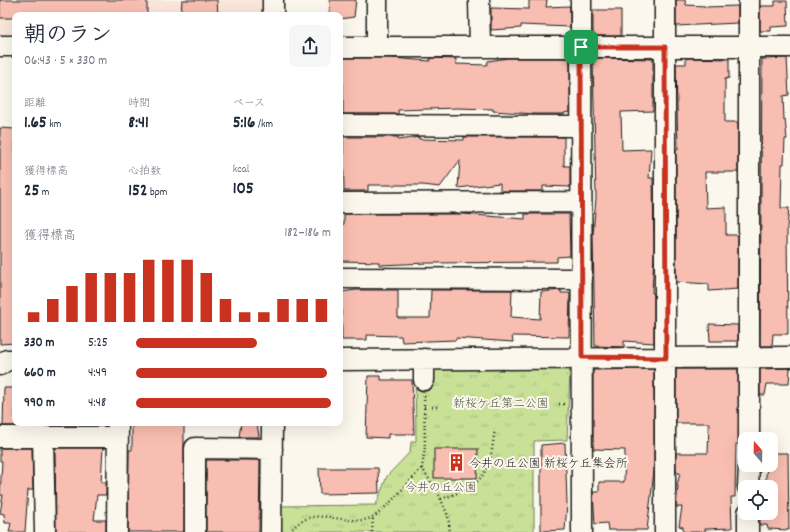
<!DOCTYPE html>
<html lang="ja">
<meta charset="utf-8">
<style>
body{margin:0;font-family:Dekko,"Klee One",sans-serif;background:#f6f6f7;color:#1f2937;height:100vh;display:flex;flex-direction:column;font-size:15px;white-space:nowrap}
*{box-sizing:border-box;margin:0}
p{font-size:13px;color:#747a83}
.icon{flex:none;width:22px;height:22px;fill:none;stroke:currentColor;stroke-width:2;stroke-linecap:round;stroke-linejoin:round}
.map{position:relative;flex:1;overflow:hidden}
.side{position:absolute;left:12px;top:12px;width:331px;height:414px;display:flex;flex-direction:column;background:#fff;border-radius:8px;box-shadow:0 4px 16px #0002}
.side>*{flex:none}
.needle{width:26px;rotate:340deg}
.fabs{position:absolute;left:738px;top:432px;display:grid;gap:8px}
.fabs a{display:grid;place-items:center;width:40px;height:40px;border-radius:8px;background:#fff;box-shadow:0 4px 16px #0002;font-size:20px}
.pin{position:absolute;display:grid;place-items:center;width:34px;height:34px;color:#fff;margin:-17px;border-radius:8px;box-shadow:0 2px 6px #0006}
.round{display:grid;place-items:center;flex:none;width:42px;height:42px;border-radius:8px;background:#f6f6f7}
.head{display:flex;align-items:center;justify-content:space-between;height:68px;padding:0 12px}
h1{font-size:22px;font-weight:800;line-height:30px}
.metrics{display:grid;grid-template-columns:repeat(3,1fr);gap:6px;height:68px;padding:4px 12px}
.metrics div{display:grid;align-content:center}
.metrics b{font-size:17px;font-weight:800}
.metrics small{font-size:11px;font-weight:400}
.metrics p{font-size:11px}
.chart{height:112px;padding:8px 12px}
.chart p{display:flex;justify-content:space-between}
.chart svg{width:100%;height:72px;margin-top:4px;stroke:#c8321e;stroke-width:6}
ul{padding:0 12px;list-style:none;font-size:13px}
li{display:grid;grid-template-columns:64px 48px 1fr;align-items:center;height:30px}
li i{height:10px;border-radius:5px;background:#c8321e}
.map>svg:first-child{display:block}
.built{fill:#fae6da}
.grass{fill:url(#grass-tufts);stroke:#727e5a}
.building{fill:#f8beb1;stroke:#1c1c1c}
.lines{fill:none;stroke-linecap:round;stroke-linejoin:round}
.minor-casing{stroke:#1c1c1c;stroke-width:23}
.path{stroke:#1c1c1c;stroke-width:2.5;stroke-dasharray:1 3;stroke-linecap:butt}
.minor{stroke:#fbf7ec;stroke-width:20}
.route-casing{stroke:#fff;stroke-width:8}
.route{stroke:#c8321e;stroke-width:5}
.labels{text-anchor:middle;stroke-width:4;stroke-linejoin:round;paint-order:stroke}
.park-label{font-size:12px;fill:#505741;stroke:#fbf7ec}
.poi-label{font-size:12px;fill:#1c1c1c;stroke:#fbf7ec;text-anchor:start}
</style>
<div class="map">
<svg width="790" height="532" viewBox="0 0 790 532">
<defs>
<pattern id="grass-tufts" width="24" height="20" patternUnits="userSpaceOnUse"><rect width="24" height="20" fill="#c8e197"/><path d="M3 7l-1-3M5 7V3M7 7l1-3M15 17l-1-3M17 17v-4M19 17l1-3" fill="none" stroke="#abc082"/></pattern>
</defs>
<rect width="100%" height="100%" fill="#fbf7ec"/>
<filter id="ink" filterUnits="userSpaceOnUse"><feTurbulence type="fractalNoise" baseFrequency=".025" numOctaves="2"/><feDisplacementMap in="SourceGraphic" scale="8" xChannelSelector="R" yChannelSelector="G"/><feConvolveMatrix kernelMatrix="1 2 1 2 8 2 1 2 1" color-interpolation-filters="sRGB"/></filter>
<g filter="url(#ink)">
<path class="built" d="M0,0H264V15H15V40H0Z"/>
<path class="grass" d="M415,366L566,367L570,370L567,440L534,441V532H277L278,506L376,505L387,476L410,452L411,442L416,441Z"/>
<path class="building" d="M0,0H147V15H15V18H0Z
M182,0H217L218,15L181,14Z
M330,0H356L354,17L340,19V15H329Z
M529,0H547L546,7L570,6V27L521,25V28L491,30V8L529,9Z
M676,0H685L686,5L705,6V7L738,6V23L676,26Z
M775,1H787L788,26L771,27V31H760V6H775Z
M593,10H621V36H593Z
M340,58H391L430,61V58L456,59V64L487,65L488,61L508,58H570V112L564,113V114H535L493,111V109L457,108L398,110V114H343V83L340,84Z
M593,58L653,59V111L621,112L622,150L651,149L649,178H653L654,254L652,293H654V343L624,341V347L595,346L593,235L596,198Z
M686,58L729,59V78L725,79V122H738V172H705L706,208L726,207V235H738V289L709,291V284L676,282V149H678L676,64H686Z
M787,58L789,95L783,96L784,120L785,119L787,139H785L784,164H782L781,208H789L787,228L788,334H773L772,346H760L762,59Z
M0,128L15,129V343L0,344Z
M343,137H398V140L419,137V139L464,140V137H564V166H570V187L543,186V191H500V183L458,188L460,160L440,187L423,185H368V191H344Z
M344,214H463L525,219V214H569L570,256L557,257V262L428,263L379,265V262L340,261V225L344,224Z
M356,290H398V318H430L431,290H512L511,317L540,319L541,292L561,290V293H570L569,337L512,336L513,342L456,338V340L402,342L401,336L367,335V340H342L341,292Z
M709,324L738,325V341H710Z
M790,368L789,384H767L765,395H760V369Z
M654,369V471L647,530H608L607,523L595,524L593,492H599V482H624L625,450L593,449V370Z
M676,369H738L739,444H736L735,497H731L732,528L705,529V532H683V527L679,526L682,507H676L678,486H677L680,473H677L676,470V453H708L709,423H676Z
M368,376H381V380H412L414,434H388V438L366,437Z
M4,388H15V423H76V426H3Z
M132,423H184V532H128L129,450H132Z
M241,423H257L259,437H239Z
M565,443L567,503L565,530L541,531V445Z
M0,448H32L33,490H28L25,532H9L11,523H5L4,514L0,513L3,495H0L2,461H0Z
M55,448H103L101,482H106V495H97L94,520H106V532H56Z
M434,449H478L477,478H434Z
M771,453H788L789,530L768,529L767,525H760V513H771V487H765L767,465H771Z
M206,460H260L259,532H206Z
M319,468H378L379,493L320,494Z"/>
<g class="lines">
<defs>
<path id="minor" d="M377,0V47
M479,0L480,47
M581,0L582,532
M665,0V532
M273,15V0
M0,46H15
M340,47H790
M340,125L581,126
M340,203L581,202
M340,278L581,279
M340,360L790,357
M0,365L7,360H15
M424,380V359
M43,436L45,532
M0,437H118
M749,439V0
M748,487L749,465
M117,532L118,423
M195,532V448L272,449
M271,532L272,423
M748,532V513"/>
</defs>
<use href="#minor" class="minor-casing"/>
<path class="path" d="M424,396L425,447L422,468L439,495L448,516L450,532
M559,404H566
M424,407H438
M441,499C486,484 490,473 495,427
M290,532C313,501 343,528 371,518C382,514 412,478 422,468
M372,532L373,518"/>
<use href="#minor" class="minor"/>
</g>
</g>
<g class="lines" filter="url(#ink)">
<defs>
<path id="route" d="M581,47H665L666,358L582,357Z"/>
</defs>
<use href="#route" class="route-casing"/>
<use href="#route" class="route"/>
</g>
<defs>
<symbol id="building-bare" viewBox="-9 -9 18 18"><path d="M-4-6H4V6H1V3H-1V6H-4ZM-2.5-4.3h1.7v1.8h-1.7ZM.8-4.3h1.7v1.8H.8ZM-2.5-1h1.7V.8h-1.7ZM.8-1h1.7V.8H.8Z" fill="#c8321e" stroke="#fbf7ec" stroke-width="2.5" paint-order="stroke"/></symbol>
</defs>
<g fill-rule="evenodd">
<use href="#building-bare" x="444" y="450" width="25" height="25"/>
</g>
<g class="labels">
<g class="park-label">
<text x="501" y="407">新桜ケ丘第二公園</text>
<text x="441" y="491">今井の丘公園</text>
</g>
<g class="poi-label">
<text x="469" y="467">今井の丘公園 新桜ケ丘集会所</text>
</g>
</g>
</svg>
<div class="fabs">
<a><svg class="needle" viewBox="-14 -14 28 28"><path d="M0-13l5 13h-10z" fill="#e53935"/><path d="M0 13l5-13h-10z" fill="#747a83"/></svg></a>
<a><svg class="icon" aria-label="locate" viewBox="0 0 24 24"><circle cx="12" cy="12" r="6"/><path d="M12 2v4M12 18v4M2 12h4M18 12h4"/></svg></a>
</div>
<div class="pin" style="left:581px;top:47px;background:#1e9e55"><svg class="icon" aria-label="arrive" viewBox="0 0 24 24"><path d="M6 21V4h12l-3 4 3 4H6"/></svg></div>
<section class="side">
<div class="head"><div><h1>朝のラン</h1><p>06:43 · 5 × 330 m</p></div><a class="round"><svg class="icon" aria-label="share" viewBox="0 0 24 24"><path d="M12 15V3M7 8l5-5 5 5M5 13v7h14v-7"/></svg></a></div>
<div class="metrics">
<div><p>距離</p><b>1.65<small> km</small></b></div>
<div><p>時間</p><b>8:41</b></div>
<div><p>ペース</p><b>5:16<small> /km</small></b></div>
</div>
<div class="metrics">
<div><p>獲得標高</p><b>25<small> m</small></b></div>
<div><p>心拍数</p><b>152<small> bpm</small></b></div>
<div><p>kcal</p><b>105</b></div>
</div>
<div class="chart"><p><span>獲得標高</span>182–186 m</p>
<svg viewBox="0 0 160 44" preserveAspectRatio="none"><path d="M5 44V38M15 44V30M25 44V22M35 44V14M45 44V14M55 44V14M65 44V6M75 44V6M85 44V6M95 44V14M105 44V30M115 44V38M125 44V38M135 44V30M145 44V30M155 44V30"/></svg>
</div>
<ul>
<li><b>330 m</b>5:25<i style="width:62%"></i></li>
<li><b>660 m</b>4:49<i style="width:98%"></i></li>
<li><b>990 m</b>4:48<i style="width:100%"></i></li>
</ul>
</section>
</div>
